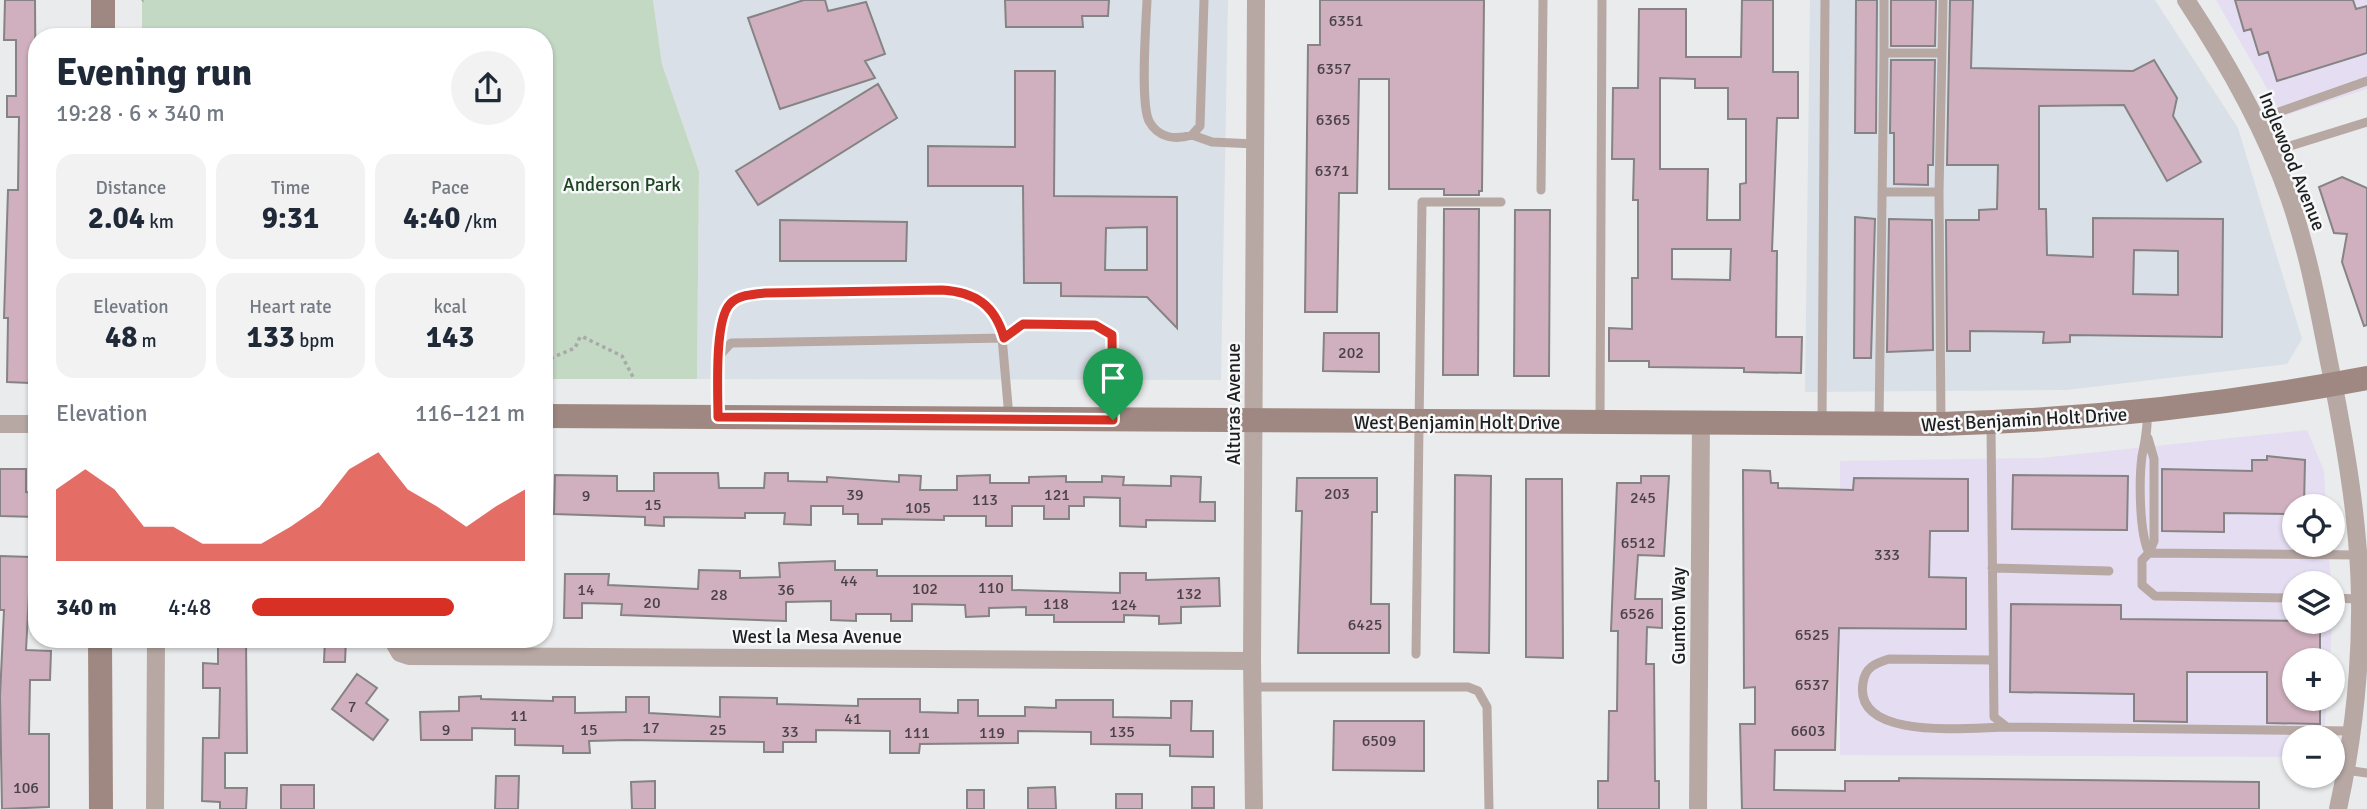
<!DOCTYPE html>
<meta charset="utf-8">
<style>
body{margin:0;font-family:Signika,sans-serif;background:#f2f2f3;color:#1f2937;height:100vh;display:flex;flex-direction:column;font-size:26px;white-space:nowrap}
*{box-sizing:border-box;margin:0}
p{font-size:23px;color:#747a83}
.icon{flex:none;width:38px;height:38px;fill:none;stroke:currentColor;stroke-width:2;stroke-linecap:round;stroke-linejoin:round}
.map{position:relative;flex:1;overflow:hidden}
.sheet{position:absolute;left:28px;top:28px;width:525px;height:620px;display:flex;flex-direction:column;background:#fff;border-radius:28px;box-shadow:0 2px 5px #0004}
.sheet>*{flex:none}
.controls{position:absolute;left:2282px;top:494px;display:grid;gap:14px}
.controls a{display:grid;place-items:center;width:63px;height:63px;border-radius:50%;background:#fff;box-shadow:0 2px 5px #0004;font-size:35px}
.pin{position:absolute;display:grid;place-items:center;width:60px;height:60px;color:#fff;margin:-72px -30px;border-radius:50% 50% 50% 0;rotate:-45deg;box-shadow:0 0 7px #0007}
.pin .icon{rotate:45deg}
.round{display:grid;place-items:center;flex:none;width:74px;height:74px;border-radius:37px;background:#f2f2f3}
.overview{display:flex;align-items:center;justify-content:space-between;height:119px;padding:0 28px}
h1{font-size:38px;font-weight:700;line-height:52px}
.stats{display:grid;grid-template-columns:repeat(3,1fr);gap:10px;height:119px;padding:7px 28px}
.stats div{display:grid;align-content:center;border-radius:18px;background:#f2f2f3;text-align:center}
.stats b{font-size:30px;font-weight:700}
.stats small{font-size:19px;font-weight:400}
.stats p{font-size:19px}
.chart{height:196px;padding:14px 28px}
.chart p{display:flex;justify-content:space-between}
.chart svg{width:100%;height:126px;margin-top:7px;fill:#d93025;opacity:.7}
ul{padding:0 28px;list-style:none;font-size:23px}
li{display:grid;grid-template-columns:112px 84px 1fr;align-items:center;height:52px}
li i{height:18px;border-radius:9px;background:#d93025}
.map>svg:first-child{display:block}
.commercial{fill:#e5ddf2}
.built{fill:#dae0e7}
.green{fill:#c3d9c4}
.building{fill:#d0b0be;stroke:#858384;stroke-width:2;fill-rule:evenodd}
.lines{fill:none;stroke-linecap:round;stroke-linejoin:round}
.path{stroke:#a9a9aa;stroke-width:3.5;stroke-dasharray:3.5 3.5;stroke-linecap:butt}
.lane{stroke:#b7a8a4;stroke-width:9}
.street{stroke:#b7a8a4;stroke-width:18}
.secondary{stroke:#9e8881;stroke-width:24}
.route-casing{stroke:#fff;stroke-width:14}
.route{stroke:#d93025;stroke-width:9}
.labels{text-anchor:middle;stroke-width:5;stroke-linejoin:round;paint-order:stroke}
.number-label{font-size:16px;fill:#4a4246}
.street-label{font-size:19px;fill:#1e1e1e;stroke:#f7f8f9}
.park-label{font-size:19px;fill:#1f4423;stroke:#f7f8f9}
</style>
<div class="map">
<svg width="2367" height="809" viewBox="0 0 2367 809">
<rect width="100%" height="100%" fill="#eaebec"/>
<path class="commercial" d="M2216,0H2367V89L2283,116Z
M2307,430L2324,471L2326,506H2294V544H2328L2331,583H2294V621H2332L2330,660H2294V698H2327L2324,737H2294V757L1840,755V461L2041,458Z"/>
<path class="built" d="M653,0H1228L1221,380L697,379L699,171L662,64Z
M1810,0H2155L2238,128L2302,339L2287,364L2066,390L1805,392Z"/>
<path class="green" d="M142,0H653L662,64L699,171L697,379H544V37H142Z"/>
<path class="building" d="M5,0H35L37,279L34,328H37V357H30V383L7,382L8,318H4L8,190H18L19,117H7V96H16V40H4Z
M804,0H825L828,11L866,2L885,54L865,61L875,78L780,109L748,18Z
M1005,0H1109L1108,16H1082L1083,27H1006Z
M1320,0H1484L1482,191H1479V195H1444V189H1389V79H1359L1357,193H1339L1337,312H1305L1308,45H1320Z
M1742,0H1773V72H1798V118H1777L1772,251H1777L1776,337H1802L1801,373L1744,372V368L1649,367V361H1609V328L1632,329V278H1638V200H1633L1634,159H1612L1613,88H1638L1639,9H1686V57H1741ZM1660,78L1695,79V88H1728V119H1746V183L1740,184V220H1707L1708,169H1660ZM1672,249H1731L1730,280L1672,279Z
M1856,0H1877L1876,133H1855Z
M1891,0H1936L1935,46H1891Z
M1950,0H1973L1971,68L2133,71L2154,60L2177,98L2173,116L2201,162L2167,181L2124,105L2039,106V209H2046L2047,255L2093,257V218L2223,219L2222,337L2070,335V342L2043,343L2044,332L1970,331V351H1947L1946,220H1979V210L1997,209L1998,165H1947ZM2134,250L2178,251V295L2133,294Z
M2235,0H2353L2356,9L2367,6V53L2277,81L2268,52L2259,55L2251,29L2244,31Z
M1891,60H1935L1933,165H1928V185L1894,184V133H1890Z
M1015,71H1055L1054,196L1177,197V328L1147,297L1061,296V283H1024L1023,186H928V146L1015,147ZM1147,227V270H1105L1106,228Z
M878,84L897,118L758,205L736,171Z
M2342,177L2367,188V325L2364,326L2342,262L2347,234L2334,233L2319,187Z
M1444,209H1479L1478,375H1443Z
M1515,210H1550L1549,376H1514Z
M1855,217L1875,219L1871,358H1854Z
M1889,219L1932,220L1933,350L1887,352Z
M780,220L907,222L906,261H780Z
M1324,333H1379V372L1323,371Z
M2267,456L2305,460L2304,506H2294V514L2224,513V532L2162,531V469L2252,471V460H2267Z
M0,469H26V492L37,493V517L0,516Z
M1743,470L1770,471L1771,483H1778V488L1853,490L1854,478L1968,479V531H1930L1929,577L1966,578V629L1839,628L1835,750H1775L1774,790L1845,791V781H1899V778L2259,782V809H1742L1740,724H1755V687L1744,688Z
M654,473H718L719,488H764L765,473H788V481L827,482V477L899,482V475L921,476L920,490H957V476L990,475V483H1029V477L1066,476V482H1102V476L1124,477L1123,485L1171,486V476L1201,477L1200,502H1215V521L1146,520V527L1120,526V498L1084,497V506H1069V519H1044V506H1012V526H986V516H944V520L882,519V524H858V514H843V506H811V525L784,524L785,513H745V518L664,517V526L645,525V517L554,514L555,475L617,476V491H654Z
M1455,475L1491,476L1489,653L1454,652Z
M2013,475L2128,476L2127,530L2012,529Z
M1641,476H1669L1664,556L1638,555L1635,599H1662V628L1647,627L1646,664H1654L1655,781H1659V809H1598V781H1608L1609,711H1617L1618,631H1611L1617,483H1641Z
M1297,478H1377V512H1372L1371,604H1389V653H1298L1302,511H1296Z
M1526,479H1562L1563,658L1526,657Z
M0,556L31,557L26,650L51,651L50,680H30L29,734H49V807L2,809L0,696L4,610H0Z
M835,561V570H877V576H1012V590L1120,593V573H1146V580L1219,578L1220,606L1181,607V623L1159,624V616L1124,615V622H1054V615H1026V607L989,608V616L966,617L965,605L912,604V621H891V614H856V621L831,620V601L786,602V621L621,615L622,604L582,603V618H564L565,574H609L608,585L698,589L699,570L740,571V578L780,577L779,563Z
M2011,604L2121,605V619L2320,621V660H2294V698H2320V724L2267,723V672H2187V722L2134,721V694L2010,692Z
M218,639H246L247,753H225V788H247L246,809H220V802L202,801L203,738H219L220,688H203V663L218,664Z
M325,639H346L345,662H324Z
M357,674L377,688L366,703L388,720L373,740L332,709Z
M481,696V699L553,701V697H575V713L626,712V697H649V713L720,717V697L777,698V704L858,706V699H920V712L958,713V700H978V716H1025V707L1056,708V700H1113V717L1171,718V701H1192L1191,731H1213V757L1170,756V745L1091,744V732L1018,731V743L920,744L919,753H890V731L816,730V742H783V752H764V742L627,740L589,741L590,753H563V746L515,745V729L472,728V740H421L420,712L459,711V697Z
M1334,721H1424V771L1333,770Z
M496,776H519L518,809H495Z
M655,781V809H632L631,782Z
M281,785H314V809H281Z
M1055,787L1056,809H1028V788Z
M1192,787H1214V808H1192Z
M967,790H984V809H967Z
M1116,794H1142V809H1116Z"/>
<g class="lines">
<path class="path" d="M142,1L143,0
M544,361L575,348L580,337H583L622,356L634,379"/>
<path class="lane" d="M1147,0C1146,24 1140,103 1149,121C1158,138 1175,140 1192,135L1200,126L1204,0
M1884,53V0
M1942,53L1943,0
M2256,120L2367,81
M1192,135L1212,142L1255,144
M2271,152L2367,122
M1541,190L1543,0
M1882,192H1939
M720,355L731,343L1004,338L1023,324L1095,325L1112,335L1113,418
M2147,413C2148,430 2145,441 2142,456C2139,479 2139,533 2149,553
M718,414C718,391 714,323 729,305C737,295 754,294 765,293L942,290L974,295L986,304L1001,326L1009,417
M1600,421L1602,0
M1822,422L1825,0
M1879,423L1884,53H1942L1939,192L1941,422
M1991,426L1994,717L2007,727L2352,731
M2148,438L2154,459V541L2149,553
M1992,568L2109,571
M2294,598L2155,596L2142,585V560L2149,553L2358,555
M2333,598L2358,599
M1416,654L1422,202H1501
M1993,660L1889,659C1876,663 1865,667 1863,683C1853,742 1972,727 2007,727
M1252,687H1468L1478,691L1487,707L1489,809
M2346,770L2367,773"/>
<path class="street" d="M2186,0C2227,62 2264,127 2289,197C2308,251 2318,306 2329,362C2341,421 2352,480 2357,540C2365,628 2357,723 2338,809
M0,424H37
M392,639L400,653L409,656L1252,661
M155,809L156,639
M1254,809L1252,661L1256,0
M1698,809L1701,423"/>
<path class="secondary" d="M103,37V0
M544,416L1941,424C2085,420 2226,405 2367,378
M100,639L101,809"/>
</g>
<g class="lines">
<defs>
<path id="route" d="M942,290C975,292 995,305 1004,338L1023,324L1095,325L1112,335L1113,420L718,417C718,393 714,321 730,304C738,295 754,294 765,293Z"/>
</defs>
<use href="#route" class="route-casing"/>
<use href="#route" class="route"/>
</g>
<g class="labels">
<g class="number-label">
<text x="1346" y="26">6351</text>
<text x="1334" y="74">6357</text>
<text x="1333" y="125">6365</text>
<text x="1332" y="176">6371</text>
<text x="1351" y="358">202</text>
<text x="1337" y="499">203</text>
<text x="855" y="500">39</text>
<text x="1057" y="500">121</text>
<text x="586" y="501">9</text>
<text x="1643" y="503">245</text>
<text x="985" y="505">113</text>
<text x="653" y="510">15</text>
<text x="918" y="513">105</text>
<text x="1638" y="548">6512</text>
<text x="1887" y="560">333</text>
<text x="849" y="586">44</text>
<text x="991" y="593">110</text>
<text x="925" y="594">102</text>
<text x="586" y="595">14</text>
<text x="786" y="595">36</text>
<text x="1189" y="599">132</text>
<text x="719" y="600">28</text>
<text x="652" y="608">20</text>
<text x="1056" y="609">118</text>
<text x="1124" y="610">124</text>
<text x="1637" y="619">6526</text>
<text x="1365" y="630">6425</text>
<text x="1812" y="640">6525</text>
<text x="1812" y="690">6537</text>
<text x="352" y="712">7</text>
<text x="519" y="721">11</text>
<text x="853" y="724">41</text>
<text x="651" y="733">17</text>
<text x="446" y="735">9</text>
<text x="589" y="735">15</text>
<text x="718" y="735">25</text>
<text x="1808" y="736">6603</text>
<text x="790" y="737">33</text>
<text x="1122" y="737">135</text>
<text x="917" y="738">111</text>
<text x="992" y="738">119</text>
<text x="1379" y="746">6509</text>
<text x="26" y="793">106</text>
</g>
<g class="street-label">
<text transform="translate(2293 161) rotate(68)" y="7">Inglewood Avenue</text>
<text transform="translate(1233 404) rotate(-90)" y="7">Alturas Avenue</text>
<text transform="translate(2024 419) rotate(-3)" y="7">West Benjamin Holt Drive</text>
<text x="1457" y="429">West Benjamin Holt Drive</text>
<text transform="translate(1678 616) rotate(-90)" y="7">Gunton Way</text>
<text x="817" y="643">West la Mesa Avenue</text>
</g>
<g class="park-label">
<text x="622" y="191">Anderson Park</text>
</g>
</g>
</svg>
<div class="controls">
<a><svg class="icon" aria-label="locate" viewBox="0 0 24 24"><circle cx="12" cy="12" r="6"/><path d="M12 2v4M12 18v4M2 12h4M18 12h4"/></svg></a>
<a><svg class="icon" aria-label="layers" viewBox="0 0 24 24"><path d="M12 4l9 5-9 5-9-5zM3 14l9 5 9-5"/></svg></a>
<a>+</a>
<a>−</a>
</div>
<div class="pin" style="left:1113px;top:420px;background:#1e9e55"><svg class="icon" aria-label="arrive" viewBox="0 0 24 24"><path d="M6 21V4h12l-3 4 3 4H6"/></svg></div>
<section class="sheet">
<div class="overview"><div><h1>Evening run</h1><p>19:28 · 6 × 340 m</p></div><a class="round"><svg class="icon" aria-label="share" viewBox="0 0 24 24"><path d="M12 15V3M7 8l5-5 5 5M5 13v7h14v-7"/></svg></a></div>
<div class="stats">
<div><p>Distance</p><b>2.04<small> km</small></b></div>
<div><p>Time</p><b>9:31</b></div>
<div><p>Pace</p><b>4:40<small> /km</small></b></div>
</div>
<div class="stats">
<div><p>Elevation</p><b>48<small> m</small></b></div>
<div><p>Heart rate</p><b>133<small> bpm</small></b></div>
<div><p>kcal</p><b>143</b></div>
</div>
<div class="chart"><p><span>Elevation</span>116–121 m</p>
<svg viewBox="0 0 160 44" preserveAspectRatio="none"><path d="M0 44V19L10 12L20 19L30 32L40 32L50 38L60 38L70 38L80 32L90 25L100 12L110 6L120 19L130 25L140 32L150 25L160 19V44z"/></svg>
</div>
<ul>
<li><b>340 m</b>4:48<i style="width:74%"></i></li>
</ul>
</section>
</div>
